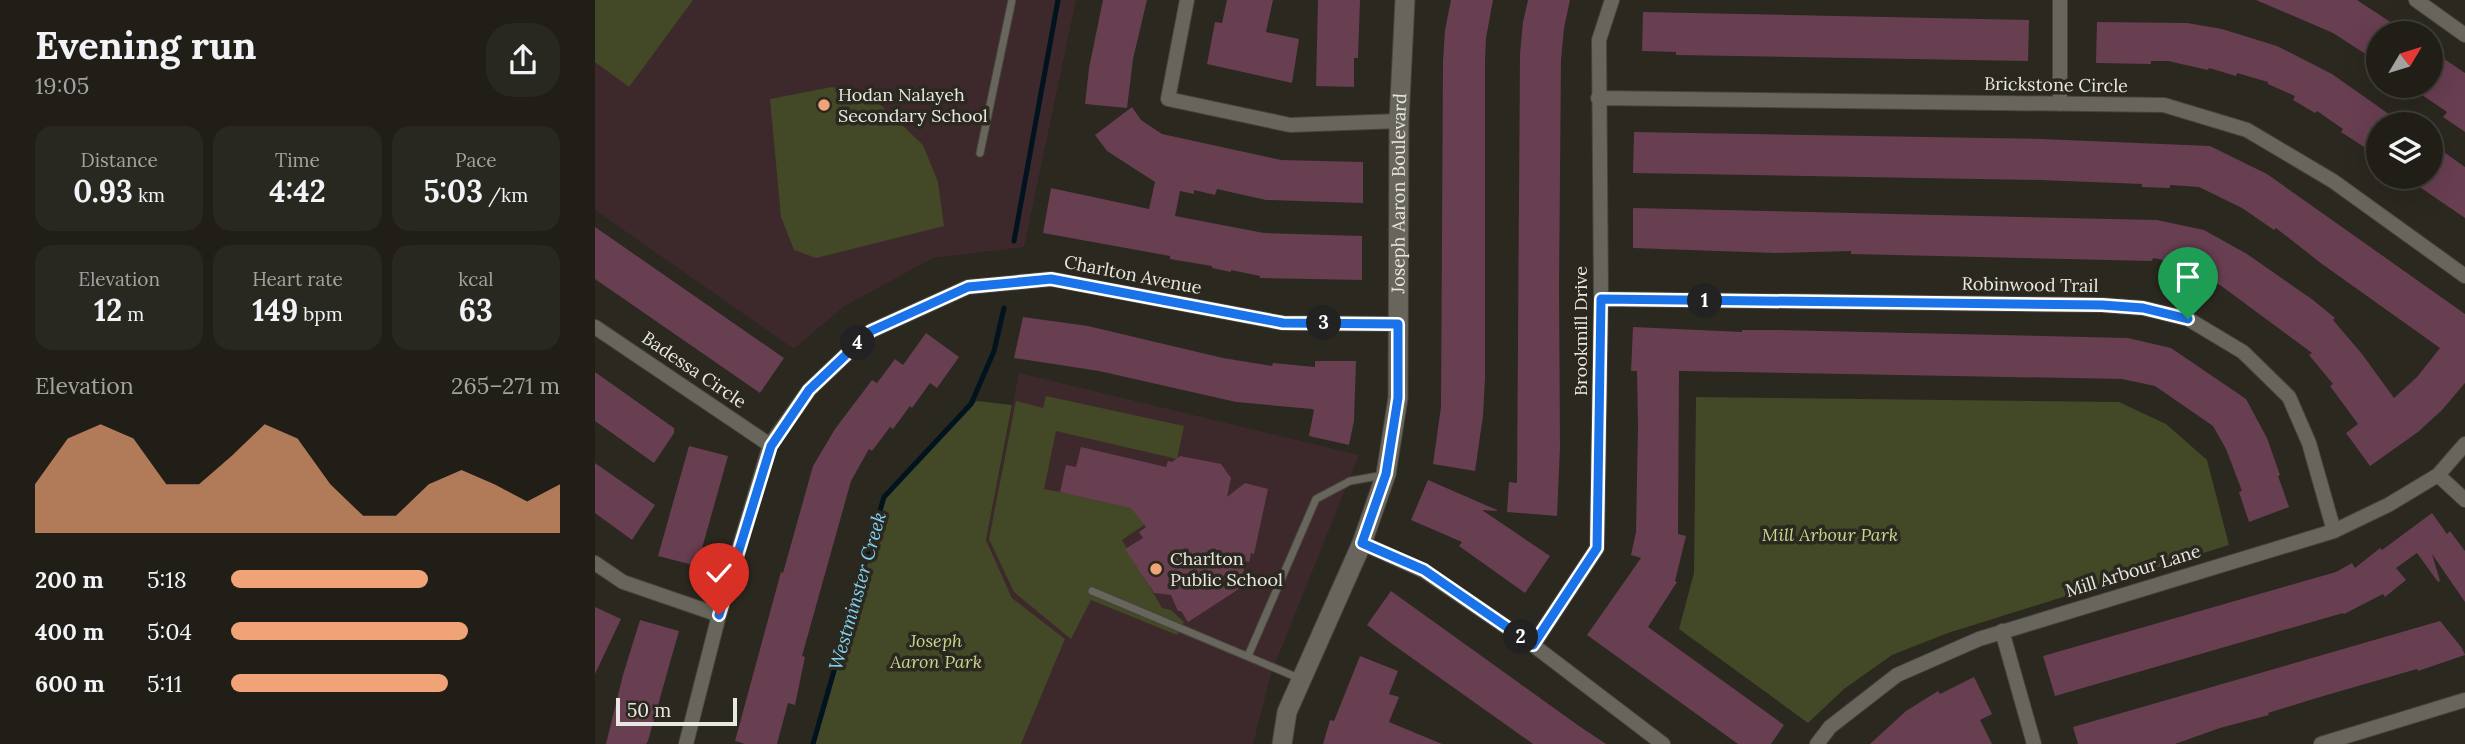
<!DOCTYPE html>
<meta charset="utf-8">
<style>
body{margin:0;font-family:Lora,serif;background:#282720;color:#f1f3f6;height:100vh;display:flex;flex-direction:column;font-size:26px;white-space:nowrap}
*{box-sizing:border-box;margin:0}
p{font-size:23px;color:#a2a2a1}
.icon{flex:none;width:38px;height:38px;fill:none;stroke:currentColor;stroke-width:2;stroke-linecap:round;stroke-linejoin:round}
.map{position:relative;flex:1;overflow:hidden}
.panel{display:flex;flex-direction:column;background:#201e17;width:595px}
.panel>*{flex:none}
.needle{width:46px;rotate:52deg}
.fabs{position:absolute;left:1771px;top:21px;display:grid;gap:14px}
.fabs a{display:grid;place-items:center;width:77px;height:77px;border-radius:50%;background:#201e17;box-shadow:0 7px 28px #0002,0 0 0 2px #3d3c36;font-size:35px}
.scale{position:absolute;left:21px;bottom:18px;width:121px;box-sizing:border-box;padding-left:7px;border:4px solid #e9e7e1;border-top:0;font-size:19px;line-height:24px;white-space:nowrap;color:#e9e7e1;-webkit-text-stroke:5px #2a281f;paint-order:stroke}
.pin{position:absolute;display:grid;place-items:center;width:60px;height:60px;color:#fff;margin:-72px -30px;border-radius:50% 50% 50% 0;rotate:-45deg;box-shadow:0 0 7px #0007}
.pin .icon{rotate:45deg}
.km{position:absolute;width:35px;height:35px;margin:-18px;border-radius:50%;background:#222;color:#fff;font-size:19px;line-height:35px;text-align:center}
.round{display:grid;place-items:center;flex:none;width:74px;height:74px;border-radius:28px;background:#282720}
.overview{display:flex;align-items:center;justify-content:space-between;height:119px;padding:0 35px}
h1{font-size:38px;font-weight:700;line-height:52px}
.stats{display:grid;grid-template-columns:repeat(3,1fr);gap:10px;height:119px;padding:7px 35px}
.stats div{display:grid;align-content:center;border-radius:18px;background:#282720;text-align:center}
.stats b{font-size:30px;font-weight:700}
.stats small{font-size:19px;font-weight:400}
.stats p{font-size:19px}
.chart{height:196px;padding:14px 35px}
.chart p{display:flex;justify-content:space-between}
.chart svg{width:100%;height:126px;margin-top:7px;fill:#efa377;opacity:.7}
ul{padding:0 35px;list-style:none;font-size:23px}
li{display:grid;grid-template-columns:112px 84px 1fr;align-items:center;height:52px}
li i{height:18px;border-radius:9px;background:#efa377}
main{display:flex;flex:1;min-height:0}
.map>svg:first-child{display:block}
.education{fill:#3d292c}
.green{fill:#434826}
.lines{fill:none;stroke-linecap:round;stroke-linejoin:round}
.stream{stroke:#00131e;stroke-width:5}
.building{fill:#683e51}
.service-casing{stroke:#46443d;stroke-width:9}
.minor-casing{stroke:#46443d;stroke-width:16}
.tertiary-casing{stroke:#46443d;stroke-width:21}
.service{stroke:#68665c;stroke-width:7}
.minor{stroke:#68665c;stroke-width:14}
.tertiary{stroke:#68665c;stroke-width:19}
.route-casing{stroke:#fff;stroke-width:14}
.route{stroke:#1a73e8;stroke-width:9}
.poi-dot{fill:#efa377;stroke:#2a281f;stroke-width:2.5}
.labels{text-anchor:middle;stroke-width:7;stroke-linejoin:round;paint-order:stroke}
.street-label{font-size:18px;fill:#e9e7e1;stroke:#2a281f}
.poi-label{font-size:18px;fill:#e9e7e1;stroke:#2a281f;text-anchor:start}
.park-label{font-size:18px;font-style:italic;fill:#c9d68e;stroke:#2a281f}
.water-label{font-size:19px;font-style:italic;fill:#81d2f7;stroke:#2a281f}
</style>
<main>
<section class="panel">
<div class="overview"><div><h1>Evening run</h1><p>19:05</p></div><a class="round"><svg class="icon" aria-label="share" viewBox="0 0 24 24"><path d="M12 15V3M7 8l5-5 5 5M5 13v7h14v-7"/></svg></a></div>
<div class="stats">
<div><p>Distance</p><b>0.93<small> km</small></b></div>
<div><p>Time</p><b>4:42</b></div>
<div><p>Pace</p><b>5:03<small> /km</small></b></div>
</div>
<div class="stats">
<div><p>Elevation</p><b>12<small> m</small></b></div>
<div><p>Heart rate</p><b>149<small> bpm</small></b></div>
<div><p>kcal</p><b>63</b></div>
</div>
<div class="chart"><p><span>Elevation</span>265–271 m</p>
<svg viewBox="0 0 160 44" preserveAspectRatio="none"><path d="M0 44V27L10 11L20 6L30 11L40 27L50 27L60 17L70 6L80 11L90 27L100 38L110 38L120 27L130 22L140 27L150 33L160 27V44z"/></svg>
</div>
<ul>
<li><b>200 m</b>5:18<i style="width:60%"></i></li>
<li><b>400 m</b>5:04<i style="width:72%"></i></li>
<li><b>600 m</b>5:11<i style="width:66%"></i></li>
</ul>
</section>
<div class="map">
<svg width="1870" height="744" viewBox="0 0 1870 744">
<rect width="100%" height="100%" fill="#2a281f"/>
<path class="education" d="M0,0H481L429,247L338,258L248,307L199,349L0,210Z
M424,373L764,455L676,674L658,744H426L470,639L417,598L391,540Z"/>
<path class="green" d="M0,0H98L34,87L0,62Z
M237,87L276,96L328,145L343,182L349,226L221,258L199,250L186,217L175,99Z
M451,396L589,426L582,459L461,431L449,489L556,509L558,519L527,540L567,608L576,610L589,622L582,635L496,600L476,639L419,592L394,539L421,401L448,408Z
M1101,397L1524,402L1571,424L1612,460L1634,545L1353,633L1297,655L1249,689L1213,723L1084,629L1099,573Z
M382,401L417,405L391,540L417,598L470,639L426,744H220L290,492Z"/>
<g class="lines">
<path class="stream" d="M419,241L463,0
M218,744L289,497L376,404L399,351L409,308"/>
</g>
<path class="building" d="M508,0H552L538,59L532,108L490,104L494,68Z
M632,0H678L671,32L704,39L697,83L612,64L620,22L627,23Z
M723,0H765L763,58H759V87L721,86Z
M856,0H898L891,38L890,62V378L888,416L880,471L838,464L846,407L848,61L850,30Z
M933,0H975L969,28L966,60L964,287L965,448L962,516L912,512L914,482L922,483L925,54L928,22Z
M1661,0H1762L1812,33H1783V62L1738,33Z
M1048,12L1434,20L1433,61L1081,55V52L1047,51Z
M1502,22L1592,23L1627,29L1682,46L1737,74L1808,124H1783V156L1746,132L1748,129L1722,111L1720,113L1698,100L1700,96L1673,84V82L1642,73L1641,76L1614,68L1613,70L1573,61H1556V64L1501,63Z
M1836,50L1870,73V132L1848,117L1852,112L1814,86H1836Z
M537,107L546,120L567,134L686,160L768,162V203L671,200L622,189L620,195L599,190V194L585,191L580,216L669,233L767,236V280L665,278V276L636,270V272L617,268V266L575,259V256L448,233L456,188L554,209L560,182L512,151L500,135Z
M1039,132L1447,139L1615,146L1672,174L1870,314V383L1847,410L1823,432L1775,466L1751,433L1763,424L1735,386L1738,384L1714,355L1717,353L1625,285L1586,264L1558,258L1557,261L1256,254V251L1180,253L1038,248V208L1562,220L1609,230L1652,254L1718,300L1740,318L1738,320L1767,354L1799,398L1822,377L1845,348L1727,264L1681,228L1679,230L1647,208L1604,187L1575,185V188L1547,187V184L1445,180L1038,173Z
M1836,143L1870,167V218L1810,177H1836Z
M0,227L189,358L165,393L0,279Z
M428,317L493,326L628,358L677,366L678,363L720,367V361H761L759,421L754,445L714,436L719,410L717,409L641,402L504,371L419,358Z
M1038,327L1147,332V330H1183L1533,338L1576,348L1651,399L1672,438L1685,475L1683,476L1694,507L1654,522L1644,492L1647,491L1631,449L1618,426L1560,386L1527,379L1084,371L1083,534L1091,536L1080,581L1082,582L1053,627L1189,725L1176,744H1143L992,635L1046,558L1036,555L1041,532L1043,426L1042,371H1036Z
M331,333L364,357L342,388L335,383L317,408L315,406L298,429L295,427L277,451L274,449L256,481L207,656L210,657L200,705L193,703L182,744H150L140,741L186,572L188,573L218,466L240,429L277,380L282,383L300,359L308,365Z
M0,372L79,428V433L59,463L0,421Z
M94,446L133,456L102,566L63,556Z
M486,447L571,467L573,461L577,462L585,456L626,464L636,478L632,497L650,483L673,489L659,554L656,553L654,562L651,561L646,580L650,585L593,622L586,611H583L576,595L559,593L530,549L548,538L544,532L551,527L536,508L465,492L471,465L481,467Z
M0,463L60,505L37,540L0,513Z
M833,480L902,510V511L887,510L955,556L930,593L864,546L867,542L816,520Z
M1837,513L1852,534L1855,531L1870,551V602L1837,554L1845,581L1843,582L1822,553L1801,568L1811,580L1790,597L1788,594L1749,614L1748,613L1460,696L1448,656L1741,572L1757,563L1760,568L1785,548L1787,550Z
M796,591L984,726L1011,744H938L800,646L772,625Z
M0,607L26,619L0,674Z
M45,620L84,631L76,659L53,741L51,744H11L28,675Z
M1845,621L1867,648L1870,655L1823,671L1822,669L1725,697L1673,713L1674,715L1625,728L1580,744H1483L1478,727Z
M765,656L803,671L794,694L804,697L794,722L847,744H728L735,720L739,721Z
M1379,677L1397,714L1385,720L1397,744H1275L1311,711L1343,691L1345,694Z"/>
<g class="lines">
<defs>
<path id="service" d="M385,153L417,0
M497,591L706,679
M653,656L721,499L755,481L789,475"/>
<path id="minor" d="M592,0L573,99L695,125L804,121
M1821,0L1870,35
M1003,98L1569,105L1652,130L1738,181L1870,276
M1465,104V0
M1006,299L1507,305L1548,308L1593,319L1648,352L1694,397L1714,443L1739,531
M0,327L175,445
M1843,475L1870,500
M767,543L829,571L938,645L1068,744
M0,563L28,582L124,615
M1407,631L1439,744
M938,645L1002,548L1006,299L1004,40L1017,0
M91,744L124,615L175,445L214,390L276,331L373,287L456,279L688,323L803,324
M1222,744L1235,727L1302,675L1384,639L1739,531L1793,505L1843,475L1870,444
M1726,744L1870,700"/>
<g id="tertiary">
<path id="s1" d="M687,744L692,712L767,543L791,474L803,398L804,121L810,0"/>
</g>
</defs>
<use href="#service" class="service-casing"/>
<use href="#minor" class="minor-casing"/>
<use href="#tertiary" class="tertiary-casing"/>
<use href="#service" class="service"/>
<use href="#minor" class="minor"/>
<use href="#tertiary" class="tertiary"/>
</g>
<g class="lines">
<defs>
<path id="route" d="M124,615L176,446L214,390L276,331L373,287L456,279L688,323L803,324V398L791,474L767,543L829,570L938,645L1002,548L1006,299L1507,305L1548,308L1593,319"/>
</defs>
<use href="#route" class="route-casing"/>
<use href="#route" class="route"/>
</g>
<g class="poi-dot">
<circle cx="229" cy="105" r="7"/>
<circle cx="561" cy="569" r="7"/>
</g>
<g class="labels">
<g class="street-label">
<text transform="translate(1461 85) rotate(1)" y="6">Brickstone Circle</text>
<text dy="6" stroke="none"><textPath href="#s1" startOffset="572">Joseph Aaron Boulevard</textPath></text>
<text transform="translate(538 275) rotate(11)" y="6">Charlton Avenue</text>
<text transform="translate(1435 285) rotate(1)" y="6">Robinwood Trail</text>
<text transform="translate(986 331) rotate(-90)" y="6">Brookmill Drive</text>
<text transform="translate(99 370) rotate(34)" y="6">Badessa Circle</text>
<text transform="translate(1538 571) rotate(-17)" y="6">Mill Arbour Lane</text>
</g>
<g class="poi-label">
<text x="243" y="101">Hodan Nalayeh<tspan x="243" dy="21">Secondary School</tspan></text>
<text x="575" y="565">Charlton<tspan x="575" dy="21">Public School</tspan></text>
</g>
<g class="park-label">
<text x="1235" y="541">Mill Arbour Park</text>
<text x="341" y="647">Joseph<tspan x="341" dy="21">Aaron Park</tspan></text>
</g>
<g class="water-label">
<text transform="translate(262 591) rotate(-74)" y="7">Westminster Creek</text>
</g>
</g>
</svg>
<div class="fabs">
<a><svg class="needle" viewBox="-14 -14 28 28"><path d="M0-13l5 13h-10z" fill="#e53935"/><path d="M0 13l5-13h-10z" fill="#a2a2a1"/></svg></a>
<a><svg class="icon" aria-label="layers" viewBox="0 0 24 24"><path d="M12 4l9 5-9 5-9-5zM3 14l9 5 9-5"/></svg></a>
</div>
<div class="scale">50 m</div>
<div class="pin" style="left:1593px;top:319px;background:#1e9e55"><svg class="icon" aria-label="arrive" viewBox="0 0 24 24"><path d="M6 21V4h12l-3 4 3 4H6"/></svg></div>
<div class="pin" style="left:124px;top:615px;background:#d93025"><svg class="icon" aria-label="check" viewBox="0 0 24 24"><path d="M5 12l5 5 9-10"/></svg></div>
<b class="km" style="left:1110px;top:301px">1</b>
<b class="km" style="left:926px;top:637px">2</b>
<b class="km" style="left:729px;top:323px">3</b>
<b class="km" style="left:263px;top:343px">4</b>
</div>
</main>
